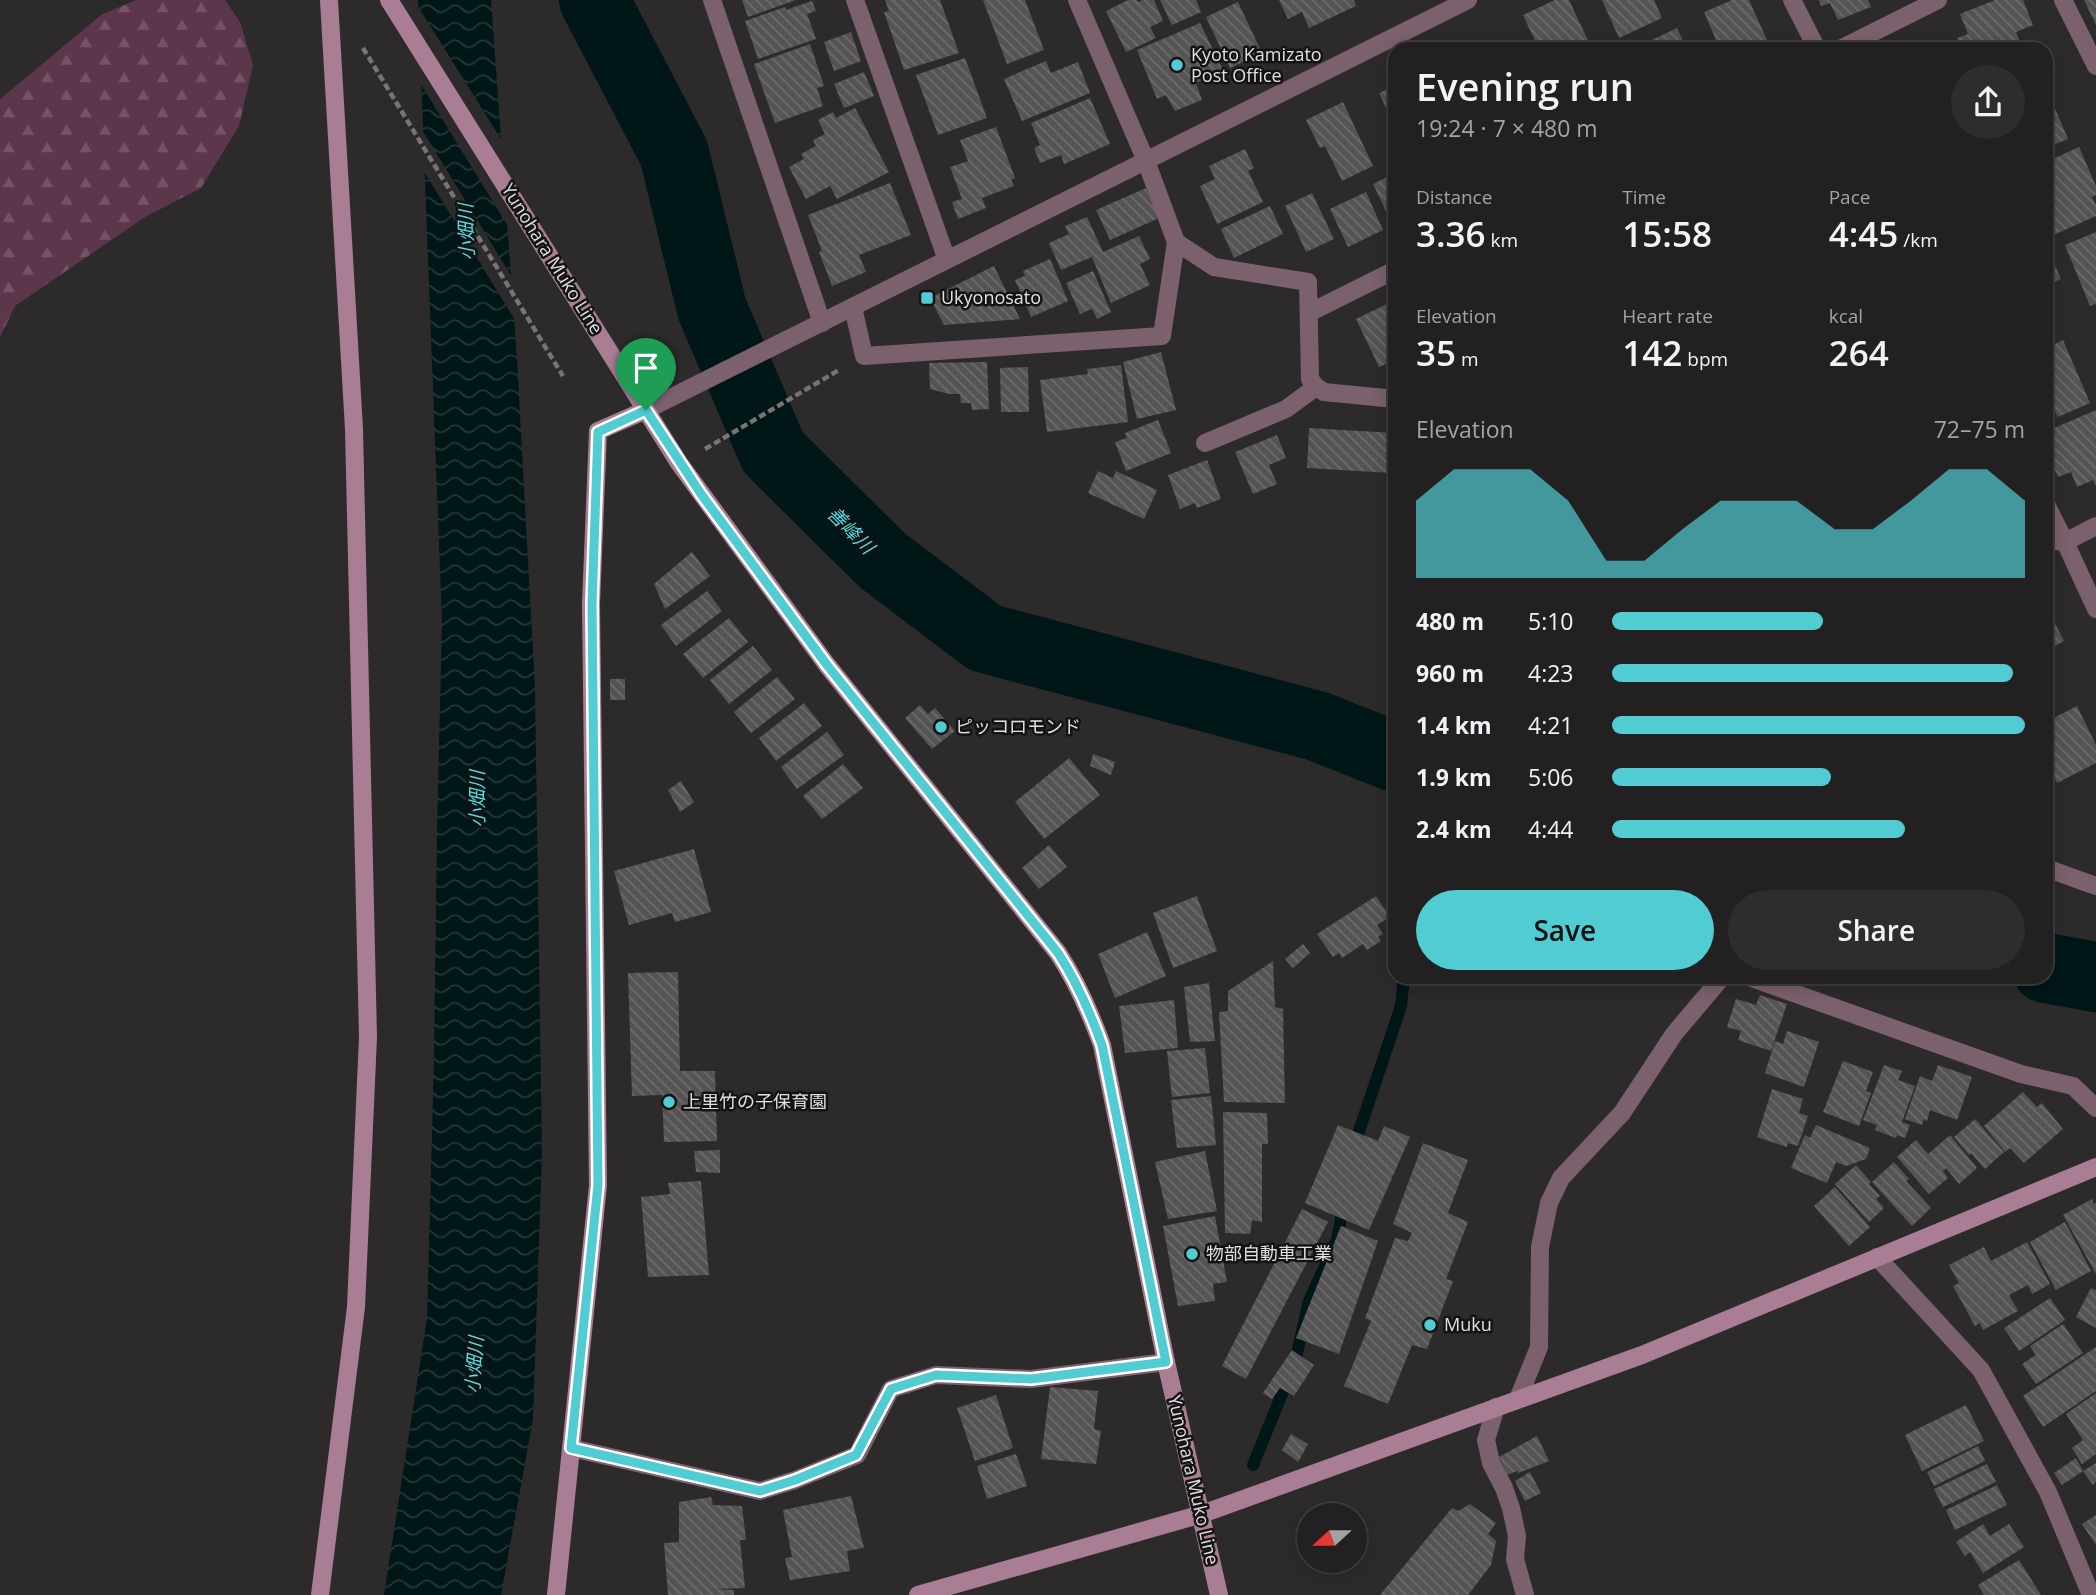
<!DOCTYPE html>
<meta charset="utf-8">
<style>
body{margin:0;font-family:"Open Sans","Noto Sans JP",sans-serif;background:#2e2d2e;color:#f1f3f6;height:100vh;display:flex;flex-direction:column;font-size:26px;white-space:nowrap}
*{box-sizing:border-box;margin:0}
p{font-size:23px;color:#a2a3a5}
.icon{flex:none;width:38px;height:38px;fill:none;stroke:currentColor;stroke-width:2;stroke-linecap:round;stroke-linejoin:round}
.map{position:relative;flex:1;overflow:hidden}
.details{position:absolute;left:1388px;top:42px;width:665px;height:942px;display:flex;flex-direction:column;background:#222021;border-radius:21px;box-shadow:0 4px 18px #0003,0 0 0 2px #3f3e3f}
.details>*{flex:none}
.needle{width:46px;rotate:249deg}
.buttons{position:absolute;left:1297px;top:1503px;display:grid;gap:14px}
.buttons a{display:grid;place-items:center;width:70px;height:70px;border-radius:50%;background:#222021;box-shadow:0 4px 18px #0003,0 0 0 2px #3f3e3f;font-size:35px}
.pin{position:absolute;display:grid;place-items:center;width:60px;height:60px;color:#fff;margin:-72px -30px;border-radius:50% 50% 50% 0;rotate:-45deg;box-shadow:0 0 7px #0007}
.pin .icon{rotate:45deg}
.round{display:grid;place-items:center;flex:none;width:74px;height:74px;border-radius:37px;background:#2e2d2e}
.overview{display:flex;align-items:center;justify-content:space-between;height:119px;padding:0 28px}
h1{font-size:38px;font-weight:600;line-height:52px}
.stats{display:grid;grid-template-columns:repeat(3,1fr);gap:10px;height:119px;padding:7px 28px}
.stats div{display:grid;align-content:center}
.stats b{font-size:35px;font-weight:600}
.stats small{font-size:19px;font-weight:400}
.stats p{font-size:19px}
.chart{height:196px;padding:14px 28px}
.chart p{display:flex;justify-content:space-between}
.chart svg{width:100%;height:126px;margin-top:7px;fill:#51ccd2;opacity:.7}
.action{display:flex;gap:14px;margin-top:auto;padding:14px 28px}
.action a{flex:1;height:80px;border-radius:42px;background:#51ccd2;color:#111;font-size:28px;font-weight:600;line-height:80px;text-align:center}
.action a+a{background:#2e2d2e;color:#f1f3f6}
ul{padding:0 28px;list-style:none;font-size:23px}
li{display:grid;grid-template-columns:112px 84px 1fr;align-items:center;height:52px}
li i{height:18px;border-radius:9px;background:#51ccd2}
.map>svg:first-child{display:block}
.forest{fill:url(#forest-firs)}
.water{fill:url(#water-waves)}
.pier{fill:#2d2a2c}
.lines{fill:none;stroke-linecap:round;stroke-linejoin:round}
.stream{stroke:#001617;stroke-width:12}
.river{stroke:#001617;stroke-width:70}
.building{fill:url(#building-back-hatch)}
.path{stroke:#777476;stroke-width:4.5;stroke-dasharray:7 3.5;stroke-linecap:butt}
.lane{stroke:#7b616e;stroke-width:18}
.street{stroke:#7b616e;stroke-width:18}
.secondary{stroke:#a97e94;stroke-width:18}
.route-casing{stroke:#fff;stroke-width:14}
.route{stroke:#51ccd2;stroke-width:9}
.poi-dot{fill:#51ccd2;stroke:#141314;stroke-width:2.5}
.labels{text-anchor:middle;stroke-width:5;stroke-linejoin:round;paint-order:stroke}
.poi-label{font-size:18px;fill:#e1dfe0;stroke:#141314;text-anchor:start}
.street-label{font-size:18px;fill:#e1dfe0;stroke:#141314}
.water-label{font-size:19px;font-style:italic;fill:#51dde3;stroke:#141314}
</style>
<div class="map">
<svg width="2096" height="1595" viewBox="0 0 2096 1595">
<defs>
<pattern id="forest-firs" width="22" height="20" patternUnits="userSpaceOnUse" patternTransform="scale(1.75)"><rect width="22" height="20" fill="#5c364b"/><path d="M5 1l3.5 6h-7zM16 11l3.5 6h-7z" fill="#735365"/></pattern>
<pattern id="water-waves" width="16" height="10" patternUnits="userSpaceOnUse" patternTransform="scale(1.75)"><rect width="16" height="10" fill="#001617"/><path d="M0 5q4-4 8 0t8 0" fill="none" stroke="#253738"/></pattern>
<pattern id="building-back-hatch" width="6" height="6" patternUnits="userSpaceOnUse" patternTransform="scale(1.75)"><rect width="6" height="6" fill="#565355"/><path d="M-1 5l2 2M0 0l6 6M5-1l2 2" fill="none" stroke="#6e6b6d"/></pattern>
</defs>
<rect width="100%" height="100%" fill="#2d2a2c"/>
<path class="forest" d="M136,0H225L240,22L253,65L239,126L201,188L145,217L15,306L0,337V99L101,15Z"/>
<path class="water" d="M418,0H491L517,360L535,688L542,1154L533,1419L501,1595H384L427,1318L434,1059L437,829L442,622Z"/>
<path class="pier" d="M414,0L506,147L512,233L417,78Z
M418,123L515,282L518,325L420,165Z"/>
<g class="lines">
<path class="stream" d="M1354,1146L1401,1006L1404,976
M1253,1465L1295,1362L1309,1301L1337,1240L1344,1202"/>
<path class="river" d="M594,0L674,153L712,309L773,452L882,560L985,638L1317,726L1395,757
M2046,968L2096,977"/>
</g>
<path class="building" d="M742,0H796L748,17Z
M885,0H940L959,53L904,70L884,12L889,11Z
M983,0H1025L1044,50L1007,64Z
M1128,0H1137L1138,2L1143,0H1154L1163,21L1150,27L1156,38L1126,52L1106,11Z
M1160,0H1196L1201,12L1172,25Z
M1279,0H1354L1356,6L1309,28L1302,12L1288,19Z
M1555,0H1569L1592,49H1539L1523,15Z
M1602,0H1654L1662,18L1619,38Z
M1732,0H1749L1771,49H1720L1704,12Z
M1819,0H1868L1871,7L1838,20L1830,3L1821,6Z
M1995,0H2023L2033,25L2016,32L2023,49H1953L1960,46L1957,38L1968,34L1960,14Z
M2084,0H2096V25Z
M812,1L816,11L807,14L816,39L758,59L745,21L785,7L786,10Z
M1238,2L1262,53L1230,68L1206,17Z
M1200,23L1223,70L1196,83L1202,100L1175,111L1166,95L1157,99L1137,50Z
M1677,28L1687,49H1633Z
M851,32L861,61L834,71L824,42Z
M1497,41L1501,49H1479Z
M810,44L824,86L817,88L823,106L775,123L754,64Z
M965,58L987,118L938,135L916,75Z
M1046,61L1051,73L1078,62L1090,93L1022,121L1004,79Z
M864,72L874,96L844,108L834,84Z
M1395,86V127L1379,93Z
M2046,87L2068,139L2046,148Z
M1090,98L1110,144L1064,164L1061,155L1040,163L1034,148L1040,145L1031,123Z
M1343,102L1373,166L1342,181L1325,146L1320,148L1306,120Z
M855,108L889,172L837,199L830,186L806,199L789,167L804,159L801,154L816,146L813,140L825,134L818,120L833,112L836,118Z
M996,127L1015,178L1011,180L1014,186L982,198L986,208L958,219L952,202L962,199L950,167L968,161L960,140Z
M2079,147L2096,186V195L2092,197L2096,205V216L2049,237L2046,229V162Z
M1245,149L1254,168L1248,171L1263,202L1217,224L1200,186L1215,179L1209,166Z
M1395,173V230L1373,184Z
M890,183L911,235L859,255L866,272L832,286L819,252L822,251L808,215Z
M1146,188L1159,218L1110,240L1096,210Z
M1366,192L1383,230L1348,247L1330,209Z
M1312,193L1334,239L1306,252L1285,206Z
M1270,206L1283,234L1234,258L1221,229Z
M1087,217L1103,252L1139,236L1150,259L1140,264L1150,285L1111,303L1092,257L1061,270L1049,243L1069,234L1065,226Z
M2096,232V304L2090,306L2065,245Z
M2050,254L2061,279L2046,285V256Z
M1050,259L1068,301L1031,317L1015,280L1025,276L1023,271Z
M994,266L1020,319L944,325L930,298Z
M1093,271L1111,312L1097,319L1092,309L1080,314L1066,283Z
M1395,300V360L1379,367L1356,319Z
M2046,313L2054,333L2046,336Z
M2063,340L2090,403L2058,417L2053,408L2046,411V348Z
M1161,352L1176,410L1137,419L1123,362Z
M987,362L989,409L972,410L971,403H961L960,394H949L930,389L929,363Z
M1121,365L1128,422L1047,432L1040,380L1088,374L1087,369Z
M1028,367L1029,412H1001L1000,368Z
M2096,410V486L2093,480L2077,487L2071,472L2058,477L2046,449V441L2055,437L2052,429Z
M1158,420L1171,453L1126,471L1115,442L1127,438L1125,433Z
M1309,428L1394,433L1392,473L1307,468Z
M1277,435L1286,458L1269,465L1277,484L1253,494L1235,452Z
M1207,460L1221,499L1197,508L1195,503L1180,509L1168,475Z
M1098,471L1113,478L1116,471L1157,490L1144,519L1088,493Z
M692,552L710,576L665,609L654,584Z
M707,591L722,611L676,646L661,625Z
M2046,606L2064,641L2046,651Z
M729,618L748,642L703,678L683,654Z
M753,646L772,670L729,704L710,680Z
M777,677L795,699L751,733L734,712Z
M610,679H625V700H610Z
M804,703L822,726L776,761L759,738Z
M920,705L928,714L935,708L955,731L932,749L905,718Z
M2077,706L2096,745V763L2057,783L2046,760V722Z
M827,732L844,755L797,789L781,767Z
M1093,754L1115,762L1111,775L1090,766Z
M1069,758L1100,795L1044,839L1015,802Z
M843,764L863,788L822,819L803,796Z
M681,781L694,802L680,812L668,790Z
M1049,845L1067,867L1039,889L1022,868Z
M694,849L711,912L675,922L672,913L629,925L614,871Z
M1197,896L1217,951L1173,968L1153,913Z
M1376,896L1390,917L1377,925L1383,934L1378,937L1381,941L1367,950L1363,944L1342,958L1339,953L1333,957L1317,934Z
M1147,932L1166,976L1115,998L1098,954Z
M1303,944L1310,953L1293,968L1285,959Z
M1273,961L1275,1007L1283,1009L1285,1103L1224,1102L1219,1012L1228,1011V991Z
M678,972L680,1071H715L717,1141L664,1142L662,1095L632,1096L628,973Z
M1209,983L1215,1041L1190,1042L1184,987Z
M1760,995L1787,1004L1771,1051L1738,1040L1741,1031L1727,1027L1736,999L1756,1005Z
M1174,1000L1178,1048L1125,1053L1119,1006Z
M1787,1031L1819,1042L1804,1087L1765,1073L1775,1041L1783,1044Z
M1205,1048L1210,1093L1172,1097L1167,1051Z
M1843,1061L1873,1072L1866,1091L1871,1093L1859,1126L1823,1112Z
M1884,1065L1902,1071L1898,1080L1915,1086L1902,1122L1910,1125L1905,1138L1897,1135L1896,1138L1875,1130L1877,1125L1863,1120Z
M1938,1065L1972,1077L1957,1120L1930,1110L1927,1121L1924,1119L1922,1125L1905,1119L1920,1076L1932,1081Z
M1772,1089L1803,1099L1799,1113L1808,1116L1798,1146L1788,1143L1787,1147L1757,1137Z
M2023,1092L2037,1107L2042,1103L2063,1129L2024,1163L2010,1148L2005,1152L1984,1126Z
M1211,1096L1216,1145L1177,1148L1171,1100Z
M1223,1112L1267,1113L1268,1144H1262V1222L1252,1220L1250,1234L1225,1233Z
M1975,1119L2004,1152L1985,1169L1971,1153L1969,1155L1954,1137Z
M1338,1125L1378,1141L1384,1126L1410,1137L1369,1230L1305,1203Z
M1816,1125L1870,1148L1866,1159L1846,1166L1836,1162L1827,1183L1791,1168L1805,1135L1810,1138Z
M1950,1135L1977,1168L1959,1184L1946,1168L1943,1171L1948,1178L1929,1194L1897,1157L1916,1140L1928,1154Z
M1423,1143L1468,1160L1448,1213L1468,1222L1446,1279L1453,1281L1427,1349L1412,1345L1388,1404L1344,1386L1371,1321L1365,1318L1395,1238L1408,1241L1412,1233L1393,1224Z
M720,1150V1173L696,1172L694,1151Z
M1205,1151L1217,1211L1168,1219L1155,1162Z
M1894,1162L1909,1179L1906,1181L1931,1208L1912,1226L1872,1182Z
M1856,1165L1871,1182L1869,1184L1880,1196L1876,1199L1884,1208L1869,1222L1835,1184Z
M701,1181L709,1275L648,1277L641,1197L670,1194L668,1183Z
M1835,1187L1870,1227L1849,1246L1814,1206Z
M2092,1199L2094,1204L2096,1203V1274L2063,1215Z
M1302,1209L1328,1222L1246,1379L1222,1366Z
M1215,1216L1227,1282L1213,1284L1215,1301L1178,1306L1163,1226Z
M2065,1222L2091,1271L2056,1290L2030,1242Z
M1341,1226L1378,1241L1339,1354L1296,1338Z
M2027,1242L2050,1284L2032,1294L2028,1285L2009,1295L2018,1311L1983,1330L1980,1323L1975,1326L1953,1286L1959,1283L1949,1265L1984,1247L1991,1261Z
M2091,1288L2096,1290V1328L2076,1317Z
M2050,1298L2065,1320L2019,1351L2004,1328Z
M2063,1324L2083,1353L2036,1384L2022,1364L2036,1355L2030,1346Z
M2096,1347V1391L2043,1427L2023,1396Z
M1292,1350L1314,1365L1294,1396L1280,1388L1272,1399L1263,1393Z
M1050,1387L1098,1391L1094,1429L1101,1431L1096,1464L1041,1459Z
M2096,1393V1454L2082,1464L2072,1448L2083,1440L2066,1414Z
M996,1395L1013,1448L975,1461L957,1408Z
M1966,1405L1984,1441L1922,1471L1905,1435Z
M1291,1434L1308,1444L1298,1462L1282,1450Z
M1537,1436L1549,1461L1518,1473L1517,1471L1507,1475L1499,1457Z
M1978,1446L1985,1461L1934,1486L1927,1472Z
M1016,1454L1027,1486L987,1499L977,1466Z
M2076,1458L2083,1471L2062,1485L2054,1473Z
M2096,1463V1482L2093,1485L2083,1471Z
M1987,1464L1996,1482L1943,1507L1934,1489Z
M1530,1472L1541,1493L1525,1501L1515,1481Z
M1997,1485L2007,1505L1955,1530L1946,1510Z
M851,1496L864,1548L847,1551L850,1571L790,1580L785,1558L792,1557L783,1510Z
M711,1497L713,1505L742,1506L746,1540H740L745,1588L713,1589L734,1590V1595H668L664,1543L679,1542V1502Z
M1470,1504L1496,1523L1488,1534L1496,1541L1491,1565L1468,1595H1380L1452,1508L1458,1511Z
M2096,1515V1545L2082,1524Z
M1983,1524L1990,1536L2009,1524L2024,1547L1983,1573L1970,1552L1965,1556L1956,1542Z
M2019,1560L2041,1595H1984L1978,1585Z"/>
<g class="lines">
<path class="path" d="M363,48L563,376
M705,449L839,370"/>
<path class="lane" d="M1877,1257L1981,1370L2048,1492L2091,1595
M1496,1407L1486,1440L1491,1463L1504,1488L1511,1508L1517,1536L1515,1559L1525,1595"/>
<path class="street" d="M712,0L822,323
M855,0L947,260
M1077,0L1146,161L1176,242L1214,267L1308,282L1310,379L1316,387L1324,392L1395,399
M1792,0L1817,49
M2063,0L2096,66
M1840,49L1938,0
M853,307L864,356L1162,336L1176,242
M1309,313L1395,270
M646,410L1468,0
M1205,443L1286,409L1316,387
M2046,504L2065,542L2096,526
M2046,540L2065,542L2096,609
M2046,868L2096,886
M1746,976L2021,1074L2073,1086L2096,1108
M1518,1399L1539,1347L1540,1247L1549,1203L1561,1178L1622,1113L1674,1034L1723,976
M571,1448L760,1491L795,1480L857,1455L891,1389L936,1375L1031,1379L1166,1362"/>
<path class="secondary" d="M389,0L679,463L827,665L1058,953C1077,982 1090,1012 1102,1045L1166,1362L1219,1595
M320,1595L356,1307L368,1037L354,429L329,0
M556,1595L598,1185L591,604L598,431L646,410
M918,1595L1202,1514L1642,1355L2096,1167"/>
</g>
<g class="lines">
<defs>
<path id="route" d="M646,410L701,494L827,665L1058,953C1077,982 1090,1012 1102,1045L1166,1362L1031,1379L936,1375L891,1389L856,1455L795,1480L760,1491L571,1448L598,1185L592,604L598,432Z"/>
</defs>
<use href="#route" class="route-casing"/>
<use href="#route" class="route"/>
</g>
<g class="poi-dot">
<circle cx="1177" cy="65" r="7"/>
<rect x="920" y="291" width="14" height="14" rx="3.5"/>
<circle cx="941" cy="727" r="7"/>
<circle cx="669" cy="1102" r="7"/>
<circle cx="1192" cy="1254" r="7"/>
<circle cx="1430" cy="1325" r="7"/>
</g>
<g class="labels">
<g class="poi-label">
<text x="1191" y="61">Kyoto Kamizato<tspan x="1191" dy="21">Post Office</tspan></text>
<text x="941" y="304">Ukyonosato</text>
<text x="955" y="733">ピッコロモンド</text>
<text x="683" y="1108">上里竹の子保育園</text>
<text x="1206" y="1260">物部自動車工業</text>
<text x="1444" y="1331">Muku</text>
</g>
<g class="street-label">
<text transform="translate(552 259) rotate(58)" y="6">Yunohara Muko Line</text>
<text transform="translate(1193 1480) rotate(77)" y="6">Yunohara Muko Line</text>
</g>
<g class="water-label">
<text transform="translate(466 232) rotate(-92)" y="7">小畑川</text>
<text transform="translate(851 530) rotate(45)" y="7">善峰川</text>
<text transform="translate(477 799) rotate(-90)" y="7">小畑川</text>
<text transform="translate(474 1365) rotate(-86)" y="7">小畑川</text>
</g>
</g>
</svg>
<div class="buttons">
<a><svg class="needle" viewBox="-14 -14 28 28"><path d="M0-13l5 13h-10z" fill="#e53935"/><path d="M0 13l5-13h-10z" fill="#a2a3a5"/></svg></a>
</div>
<div class="pin" style="left:646px;top:410px;background:#1e9e55"><svg class="icon" aria-label="arrive" viewBox="0 0 24 24"><path d="M6 21V4h12l-3 4 3 4H6"/></svg></div>
<section class="details">
<div class="overview"><div><h1>Evening run</h1><p>19:24 · 7 × 480 m</p></div><a class="round"><svg class="icon" aria-label="share" viewBox="0 0 24 24"><path d="M12 15V3M7 8l5-5 5 5M5 13v7h14v-7"/></svg></a></div>
<div class="stats">
<div><p>Distance</p><b>3.36<small> km</small></b></div>
<div><p>Time</p><b>15:58</b></div>
<div><p>Pace</p><b>4:45<small> /km</small></b></div>
</div>
<div class="stats">
<div><p>Elevation</p><b>35<small> m</small></b></div>
<div><p>Heart rate</p><b>142<small> bpm</small></b></div>
<div><p>kcal</p><b>264</b></div>
</div>
<div class="chart"><p><span>Elevation</span>72–75 m</p>
<svg viewBox="0 0 160 44" preserveAspectRatio="none"><path d="M0 44V17L10 6L20 6L30 6L40 17L50 38L60 38L70 27L80 17L90 17L100 17L110 27L120 27L130 17L140 6L150 6L160 17V44z"/></svg>
</div>
<ul>
<li><b>480 m</b>5:10<i style="width:51%"></i></li>
<li><b>960 m</b>4:23<i style="width:97%"></i></li>
<li><b>1.4 km</b>4:21<i style="width:100%"></i></li>
<li><b>1.9 km</b>5:06<i style="width:53%"></i></li>
<li><b>2.4 km</b>4:44<i style="width:71%"></i></li>
</ul>
<div class="action"><a>Save</a><a>Share</a></div>
</section>
</div>
